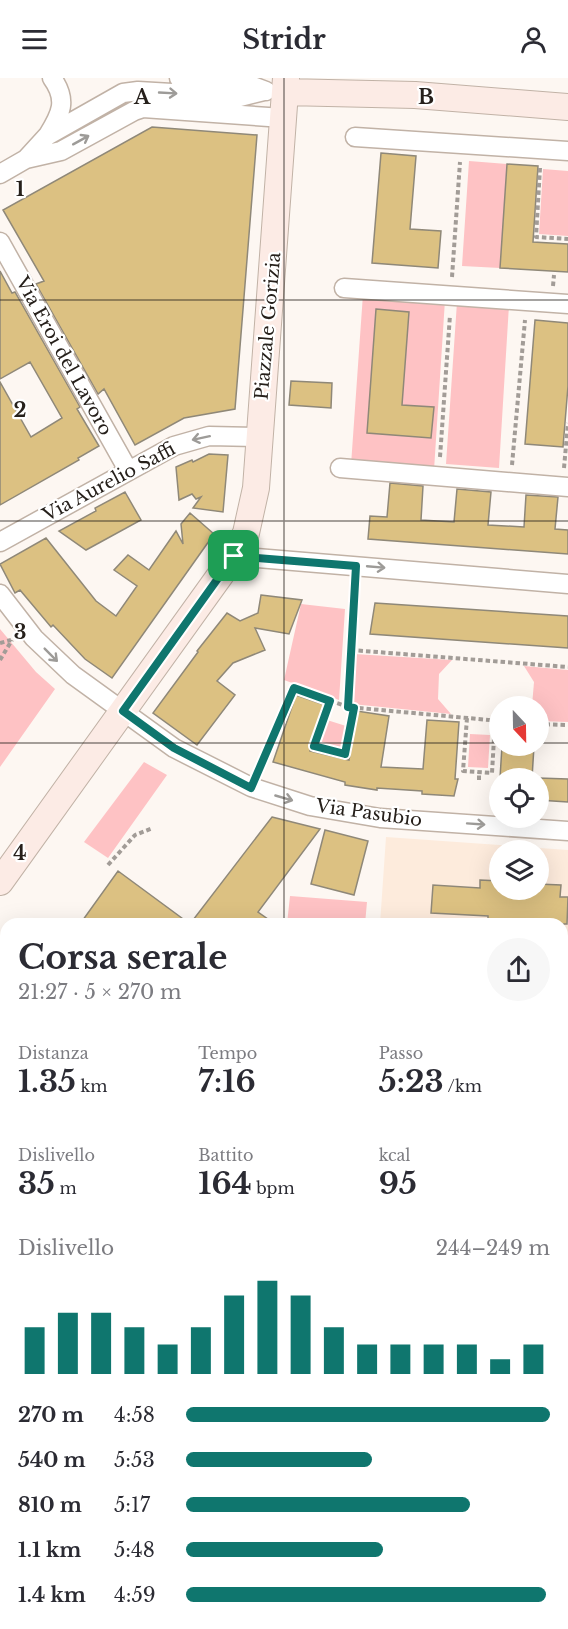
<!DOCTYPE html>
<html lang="it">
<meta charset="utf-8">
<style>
body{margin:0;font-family:"Libre Baskerville",serif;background:#f7f7f7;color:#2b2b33;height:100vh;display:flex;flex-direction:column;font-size:22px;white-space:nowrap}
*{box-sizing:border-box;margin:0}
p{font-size:20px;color:#7c7c81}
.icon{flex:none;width:33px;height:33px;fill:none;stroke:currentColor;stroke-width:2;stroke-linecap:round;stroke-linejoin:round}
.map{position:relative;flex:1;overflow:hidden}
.drawer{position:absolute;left:0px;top:840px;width:568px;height:711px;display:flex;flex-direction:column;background:#fff;border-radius:18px 18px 0 0;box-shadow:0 6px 24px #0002}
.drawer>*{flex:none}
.needle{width:39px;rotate:158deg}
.fabs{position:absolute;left:489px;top:618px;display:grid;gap:12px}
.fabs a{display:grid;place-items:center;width:60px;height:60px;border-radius:50%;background:#fff;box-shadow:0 6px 24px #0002;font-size:30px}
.pin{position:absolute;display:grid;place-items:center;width:51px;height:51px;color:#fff;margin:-26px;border-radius:12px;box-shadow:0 3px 9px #0006}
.round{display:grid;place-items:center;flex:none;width:63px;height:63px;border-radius:32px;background:#f7f7f7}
.headline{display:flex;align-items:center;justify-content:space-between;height:102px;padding:0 18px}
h1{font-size:33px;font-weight:800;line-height:45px}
.stats{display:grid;grid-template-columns:repeat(3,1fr);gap:9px;height:102px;padding:6px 18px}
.stats div{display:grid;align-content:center}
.stats b{font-size:30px;font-weight:800}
.stats small{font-size:16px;font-weight:400}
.stats p{font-size:16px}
.chart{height:168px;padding:12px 18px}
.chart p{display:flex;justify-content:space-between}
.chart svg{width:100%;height:108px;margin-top:6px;stroke:#0f766e;stroke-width:6}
ul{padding:0 18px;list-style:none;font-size:20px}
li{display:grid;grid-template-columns:96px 72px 1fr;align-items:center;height:45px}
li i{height:15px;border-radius:8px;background:#0f766e}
header{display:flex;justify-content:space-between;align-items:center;height:78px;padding:0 18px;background:#fff;font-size:27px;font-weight:800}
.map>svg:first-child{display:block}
.built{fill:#fdebdc;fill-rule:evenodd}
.green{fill:#fec2c4}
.building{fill:#dcc182;stroke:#8f8878;stroke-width:1.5}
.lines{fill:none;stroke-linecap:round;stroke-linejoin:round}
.street-casing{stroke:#c1b2a6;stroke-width:21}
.secondary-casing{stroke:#c1b2a6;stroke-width:28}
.path{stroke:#a29c97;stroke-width:4;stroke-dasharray:4.5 3;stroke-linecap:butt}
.street{stroke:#fff;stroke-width:18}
.secondary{stroke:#fcebe5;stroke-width:26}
.oneway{stroke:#9d9b98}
.route-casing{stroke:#fff;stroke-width:12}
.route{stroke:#0f766e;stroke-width:8}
.grid{fill:none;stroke:#26201b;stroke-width:1.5;stroke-opacity:0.55}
.labels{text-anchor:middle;stroke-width:4.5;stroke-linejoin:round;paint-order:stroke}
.street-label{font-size:18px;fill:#26201b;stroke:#fff}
.grid-label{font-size:20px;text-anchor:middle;font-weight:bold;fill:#26201b;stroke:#fff;stroke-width:4.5;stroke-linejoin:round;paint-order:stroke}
</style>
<header><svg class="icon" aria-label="menu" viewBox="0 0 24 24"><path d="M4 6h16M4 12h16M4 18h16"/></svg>Stridr<svg class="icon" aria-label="person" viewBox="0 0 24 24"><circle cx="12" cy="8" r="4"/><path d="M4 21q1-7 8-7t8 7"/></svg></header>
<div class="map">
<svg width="568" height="1551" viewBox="0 0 568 1551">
<rect width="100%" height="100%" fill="#fdf7f2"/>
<path class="built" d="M386,759L568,772V977L562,976V846H380ZM500,772H538V812H500Z"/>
<path class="green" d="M469,83L507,86L500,190L462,188Z
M543,91L568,93V158L539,156Z
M363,216L445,222L434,392L351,387Z
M457,224L509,227L499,390L446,386Z
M301,526L345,531L339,622L284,602Z
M0,551L36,594L55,611L0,689Z
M354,576L452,582L439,596L438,621L451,636L352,626Z
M524,588L568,592V644L539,643L538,628H532L534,604Z
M327,642L346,648L342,672L319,666Z
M470,656L490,657L488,690L468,689Z
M144,684L167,697L108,780L84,764Z
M290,818L367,824L365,846H287Z"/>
<path class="building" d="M152,49L257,57L235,331L184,340L135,367L104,311L98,316L36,206L44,203L3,132Z
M381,75L416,78L410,151L441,153L438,190L372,185Z
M507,86L538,88L533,164L568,166V194L500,190Z
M0,193L12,215L15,214L80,329L77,331L99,368L78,380L79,382L0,427V304L31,359L62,340L30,284L0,301Z
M376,231L409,234L402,327L434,329L431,360L367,355Z
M535,242L568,245V308L563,369L525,366Z
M291,303L332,305L331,330L289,327Z
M209,376L228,377L223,434L193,430L201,419L196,421L192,416L179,422L176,389L192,382L193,384Z
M390,405L423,408L421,442L454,444L457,411L491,414L488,447L524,449L526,417L558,419L555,451L568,452V476L368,461L370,438L387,439Z
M125,414L141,442L86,472L59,453L96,433L95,430Z
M190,435L214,456L112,600L85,581L53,547L51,549L20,512L15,515L0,486L46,460L96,523L116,538L137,508L114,492L128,477L149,492L176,453L183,466L181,446Z
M261,517L302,522L289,556L255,550L265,572L233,585L217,603L235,617L197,667L153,635L198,574L197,573L227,535L240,543L258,535Z
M375,525L568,538V570L370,556Z
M296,617L325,627L310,673L349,682L357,633L389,638L381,689L423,691L427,642L459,644L455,701H458L454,718L422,716V713L377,710V712L345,707V704L273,684Z
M502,668H534L532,700H500Z
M538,700L568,701V724L538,722Z
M272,739L320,751L258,834L275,846H80L118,793L190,846Z
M325,752L368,763L354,817L311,806Z
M480,802L500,803V812H538V806L561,807L560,819H568L567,846H488V838L431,835L433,807L480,810Z"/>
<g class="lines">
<defs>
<path id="street" d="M179,0L242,4L266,13
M48,57C61,36 68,22 52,0
M355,59L568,73
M26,81L47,58L123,15L138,13L240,19L264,13
M0,96L26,81L61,73L134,33L143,30L283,40
M0,164L128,392
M344,210L568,226
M340,390L568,409
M0,464L174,368L209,358L259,359
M234,478L568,506
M0,516L34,560L73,597L174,670L251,709L310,728L380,740L568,753
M0,889L6,894
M562,1117H568
M0,1296L6,1306
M0,1424L6,1423
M562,1515L568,1461
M261,1551V1545
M559,1551V1545"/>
<path id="secondary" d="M285,14L415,17L568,29
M0,804L234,478L246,455L256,410L286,0"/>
</defs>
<use href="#street" class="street-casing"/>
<use href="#secondary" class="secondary-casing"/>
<path class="path" d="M540,90L536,159L568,161
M452,199L460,84
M553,208L554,197
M440,379L450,237
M512,387L525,242
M564,390L568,345
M0,565L11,562
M351,572L568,589
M0,582L12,562
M330,623L314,668L345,677L354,630
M348,629L355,506
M467,640L463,693L492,695L495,643
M538,646L568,647
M259,692L294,610L348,629L500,643
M479,702V694
M108,787L135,757L153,750
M60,846L63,843"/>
<use href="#street" class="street"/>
<use href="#secondary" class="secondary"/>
</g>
<defs><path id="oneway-shaft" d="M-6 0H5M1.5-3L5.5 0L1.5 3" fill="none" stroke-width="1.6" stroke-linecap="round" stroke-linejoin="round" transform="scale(1.5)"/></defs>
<g class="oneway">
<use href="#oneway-shaft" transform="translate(168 15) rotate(3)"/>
<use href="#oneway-shaft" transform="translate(81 62) rotate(-29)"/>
<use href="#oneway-shaft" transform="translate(201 360) rotate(168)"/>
<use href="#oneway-shaft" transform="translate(376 489) rotate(5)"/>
<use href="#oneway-shaft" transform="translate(51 577) rotate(45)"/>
<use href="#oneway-shaft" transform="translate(284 720) rotate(16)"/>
<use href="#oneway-shaft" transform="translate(476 746) rotate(4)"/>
</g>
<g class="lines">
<defs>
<path id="route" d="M234,478L356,488L348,629L354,630L345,676L314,668L330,623L294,610L251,710L174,670L123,633Z"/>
</defs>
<use href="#route" class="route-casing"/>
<use href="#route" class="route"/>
</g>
<path class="grid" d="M284,0V846M0,222H568M0,443H568M0,665H500M538,665H568M0,886H6M562,886H568M0,1108H6M562,1108H568M0,1329H6M562,1329H568M284,1545V1551"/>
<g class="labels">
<g class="street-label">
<text transform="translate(268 248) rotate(-85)" y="6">Piazzale Gorizia</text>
<text transform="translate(64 278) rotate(61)" y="6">Via Eroi del Lavoro</text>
<text transform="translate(109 404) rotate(-28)" y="6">Via Aurelio Saffi</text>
<text transform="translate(369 735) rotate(8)" y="6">Via Pasubio</text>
</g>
</g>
<g class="grid-label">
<text x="142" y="26">A</text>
<text x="426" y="26">B</text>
<text x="20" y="118">1</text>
<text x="20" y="339">2</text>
<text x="20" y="561">3</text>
<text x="20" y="782">4</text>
</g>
</svg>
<div class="fabs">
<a><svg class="needle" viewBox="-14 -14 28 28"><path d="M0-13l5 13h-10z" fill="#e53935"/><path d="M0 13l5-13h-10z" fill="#7c7c81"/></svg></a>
<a><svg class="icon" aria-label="locate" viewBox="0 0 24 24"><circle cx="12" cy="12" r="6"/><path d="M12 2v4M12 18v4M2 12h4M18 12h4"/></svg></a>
<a><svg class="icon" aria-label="layers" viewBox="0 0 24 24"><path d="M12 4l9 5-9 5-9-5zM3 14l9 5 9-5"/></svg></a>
</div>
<div class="pin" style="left:234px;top:478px;background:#1e9e55"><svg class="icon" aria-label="arrive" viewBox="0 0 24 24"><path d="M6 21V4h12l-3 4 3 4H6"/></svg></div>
<section class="drawer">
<div class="headline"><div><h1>Corsa serale</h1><p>21:27 · 5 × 270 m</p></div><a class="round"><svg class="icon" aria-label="share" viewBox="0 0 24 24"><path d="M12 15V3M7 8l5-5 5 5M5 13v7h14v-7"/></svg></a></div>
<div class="stats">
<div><p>Distanza</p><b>1.35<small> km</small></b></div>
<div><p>Tempo</p><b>7:16</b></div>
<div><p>Passo</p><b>5:23<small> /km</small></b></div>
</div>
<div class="stats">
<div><p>Dislivello</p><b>35<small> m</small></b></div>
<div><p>Battito</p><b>164<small> bpm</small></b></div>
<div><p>kcal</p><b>95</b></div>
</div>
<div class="chart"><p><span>Dislivello</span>244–249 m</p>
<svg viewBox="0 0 160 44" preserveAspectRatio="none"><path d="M5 44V25M15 44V19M25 44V19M35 44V25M45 44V32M55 44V25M65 44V12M75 44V6M85 44V12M95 44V25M105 44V32M115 44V32M125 44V32M135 44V32M145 44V38M155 44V32"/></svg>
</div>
<ul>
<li><b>270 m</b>4:58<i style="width:100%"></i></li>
<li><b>540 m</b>5:53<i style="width:51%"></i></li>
<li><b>810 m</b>5:17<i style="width:78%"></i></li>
<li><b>1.1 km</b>5:48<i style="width:54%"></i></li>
<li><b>1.4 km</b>4:59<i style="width:99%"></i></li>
</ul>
</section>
</div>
